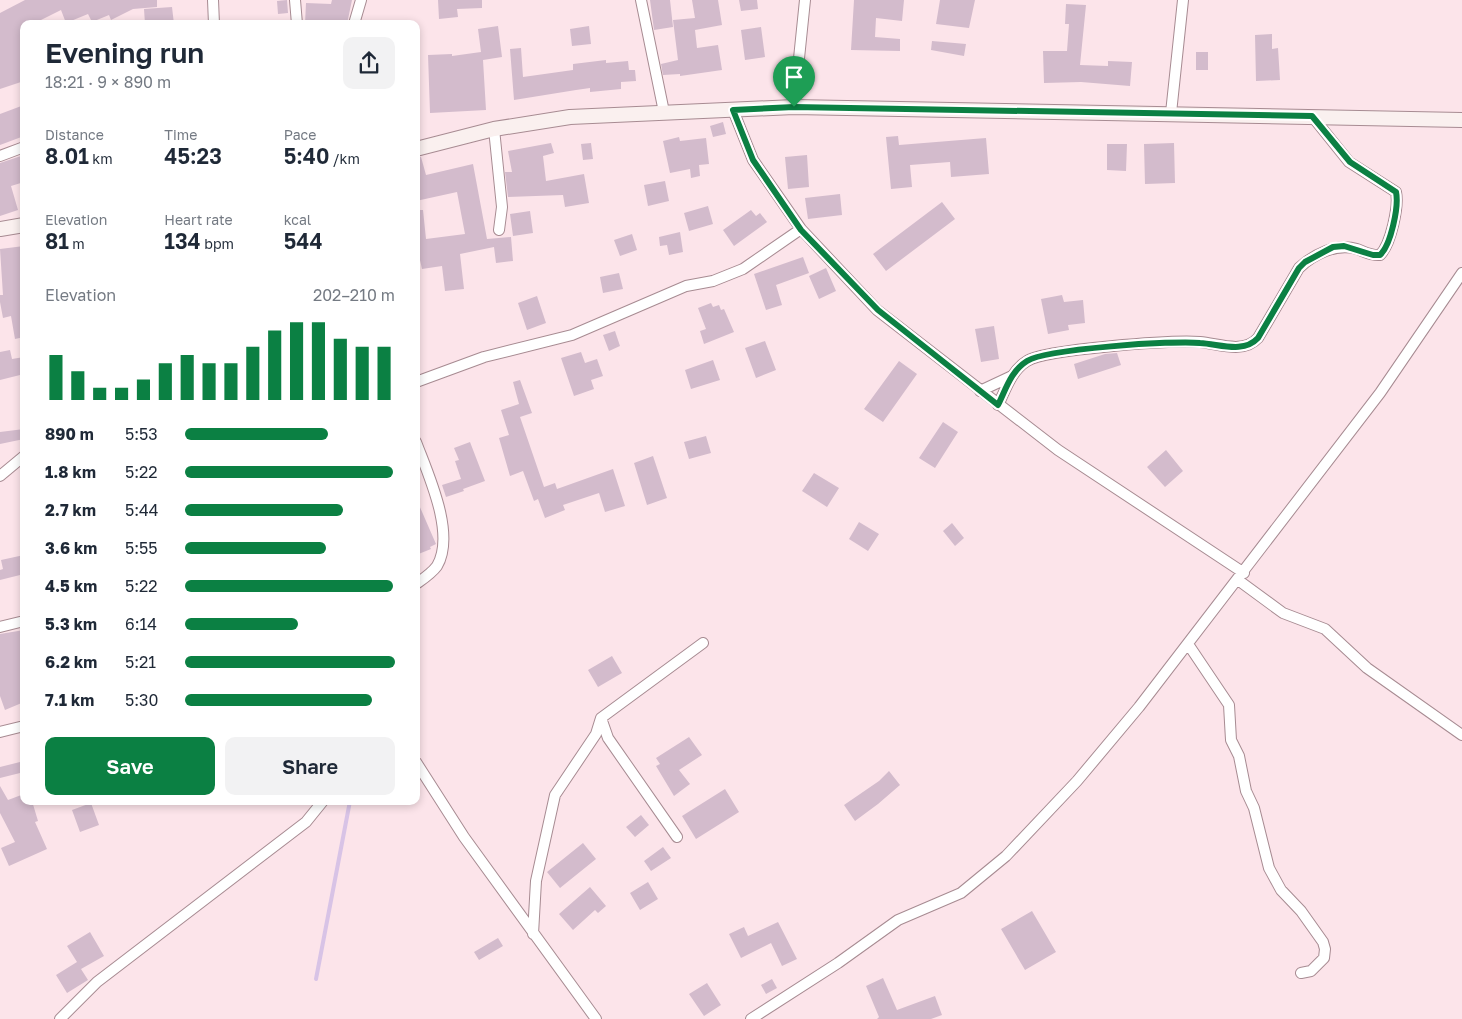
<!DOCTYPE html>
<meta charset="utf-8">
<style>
body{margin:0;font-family:"Golos Text",sans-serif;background:#f2f2f3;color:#1f2937;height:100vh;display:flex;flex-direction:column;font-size:19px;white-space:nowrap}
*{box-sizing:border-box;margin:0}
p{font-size:16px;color:#747a83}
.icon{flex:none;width:28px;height:28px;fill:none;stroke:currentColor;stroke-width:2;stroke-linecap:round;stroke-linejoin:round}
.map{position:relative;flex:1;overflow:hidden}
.drawer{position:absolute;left:20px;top:20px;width:400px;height:785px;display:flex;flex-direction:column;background:#fff;border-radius:10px;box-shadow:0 2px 8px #0003}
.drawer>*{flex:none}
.pin{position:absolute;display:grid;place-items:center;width:42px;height:42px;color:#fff;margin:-51px -21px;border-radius:50% 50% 50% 0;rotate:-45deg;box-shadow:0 0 5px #0007}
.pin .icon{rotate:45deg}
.round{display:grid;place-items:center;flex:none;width:52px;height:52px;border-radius:10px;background:#f2f2f3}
.head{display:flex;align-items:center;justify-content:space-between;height:85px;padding:0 25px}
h1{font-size:28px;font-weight:600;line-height:38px}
.metrics{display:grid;grid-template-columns:repeat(3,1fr);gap:8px;height:85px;padding:5px 25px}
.metrics div{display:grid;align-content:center}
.metrics b{font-size:21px;font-weight:600}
.metrics small{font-size:14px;font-weight:400}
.metrics p{font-size:14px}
.chart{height:140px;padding:10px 25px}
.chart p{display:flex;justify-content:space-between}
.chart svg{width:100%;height:90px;margin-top:5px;stroke:#0b8043;stroke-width:6}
.cta{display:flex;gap:10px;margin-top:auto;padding:10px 25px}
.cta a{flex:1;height:58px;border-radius:10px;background:#0b8043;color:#fff;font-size:20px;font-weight:600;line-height:58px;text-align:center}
.cta a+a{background:#f2f2f3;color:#1f2937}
ul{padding:0 25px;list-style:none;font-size:16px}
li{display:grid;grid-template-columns:80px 60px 1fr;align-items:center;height:38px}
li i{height:12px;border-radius:6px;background:#0b8043}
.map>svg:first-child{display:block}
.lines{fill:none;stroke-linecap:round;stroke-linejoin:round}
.stream{stroke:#d8c3e6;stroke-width:4}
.building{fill:#d3bbcc}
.street-casing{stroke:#a78b92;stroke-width:12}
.secondary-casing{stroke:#a78b92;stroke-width:16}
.street{stroke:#fff;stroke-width:10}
.secondary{stroke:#faf0ef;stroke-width:14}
.route-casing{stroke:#fff;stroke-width:10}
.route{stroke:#0b8043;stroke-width:6}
</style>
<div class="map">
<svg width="1462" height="1019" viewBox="0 0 1462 1019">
<rect width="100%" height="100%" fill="#fce4ea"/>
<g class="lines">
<path class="stream" d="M316,979L350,801"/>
</g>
<path class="building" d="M25,0H157V7L133,9L111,20L109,15L92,22L88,14L66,23L61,10L33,24H24V81L0,89V13Z
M287,0L288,13L278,14L277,1Z
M332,0H352L347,24H305L306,3L331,4Z
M438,0H482V8L457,9L458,17L439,19Z
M650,0H670L673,27L654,30Z
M692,0H718L722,25L695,30L697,48L718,45L722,70L680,76V74L663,75L661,64L678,60L673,20L695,18Z
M739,0H757L758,9L741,11Z
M854,0H904L902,21L876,18L875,37L900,39V51L851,50Z
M940,0H975L969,28L936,24Z
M1066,4L1086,5L1080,65L1108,66V61L1132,62L1130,86L1081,82L1044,83L1043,51H1067L1069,24H1065Z
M172,7L174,24H145L144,9Z
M498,26L502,57L483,60L486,110L430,113L428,55L452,54V56L481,52L478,29Z
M589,26L591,44L572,46L570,29Z
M761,27L765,57L745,60L741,30Z
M1272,34V49L1278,48L1280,80L1256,81L1255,35Z
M932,41L966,44L964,56L931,50Z
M521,48L523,77L573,70V64L606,60V63L628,61L629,70H635L636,81L621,82V89L590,92V88L576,90L514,100L510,49Z
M1196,52H1208V70H1196Z
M24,105V136L0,145V114Z
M723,122L726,134L713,137L710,126Z
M898,136L899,145L986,138L989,174L951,177L950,162L910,165L912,187L891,189L886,137Z
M679,137L680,141L706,138L709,164L699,165L700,176L691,178L690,169L670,173L663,141Z
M551,143L554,153L543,156L546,181L584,174L589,203L565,207L563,195L508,197L505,172H512L508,151Z
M591,143L593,159L583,160L581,144Z
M1174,143L1175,183L1145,184L1144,144Z
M1107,144H1127L1126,171L1107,170Z
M24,155V182L11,186L18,210L0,216V163Z
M807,155L809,187L788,189L785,157Z
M421,157L426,175L473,164L487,239L511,237L513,261L496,263L494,247L460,254L464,289L445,291L442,266L422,269L416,242V210H423L426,239L465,234L457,192L416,201V158Z
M665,181L669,201L648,206L644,185Z
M840,194L842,215L808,219L805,198Z
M942,202L955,219L886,271L873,254Z
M708,206L713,224L689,231L684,213Z
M751,210L756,216L760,213L767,222L734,246L723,230Z
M530,211L533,233L513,236L510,214Z
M680,232L683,252L669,255L667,245L660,246L659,237Z
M632,234L637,250L620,256L614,240Z
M24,246V337L15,339L11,316L3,318L0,302V295H3L0,249Z
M803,257L809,273L776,285L782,305L766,310L754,274Z
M826,268L836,291L819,299L809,276Z
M619,273L623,289L603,293L600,277Z
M1062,295L1064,302L1083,300L1085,323L1068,325L1069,330L1048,334L1041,299Z
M537,296L546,323L527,330L518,303Z
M711,303L713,307L719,305L721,310L724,309L734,332L704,344L700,331L706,329L698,308Z
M994,326L999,359L981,362L975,329Z
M615,331L620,346L609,351L603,335Z
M765,341L776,370L756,378L745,348Z
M10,350L12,359L24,357V374L0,380V352Z
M581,352L585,363L597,359L603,376L591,380L594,389L574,396L561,358Z
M1117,353L1121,365L1078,379L1074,364L1105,354Z
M713,360L720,380L691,389L685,370Z
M899,361L917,374L883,422L864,409Z
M520,380L532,413L520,417L544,487L555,483L557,489L613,469L625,506L605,512L599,493L563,505L565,510L545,518L538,499L534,501L523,471L510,476L499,438L509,435L501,410L519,404L513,382Z
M943,422L958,432L935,468L919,458Z
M24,429V439L0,444V432Z
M706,436L711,453L689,459L684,442Z
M470,442L485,481L463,489L464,491L446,497L442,485L461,479L455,461L459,460L454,448Z
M1166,450L1183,471L1165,487L1147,467Z
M653,456L667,498L647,505L634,463Z
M814,473L839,488L827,507L802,491Z
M416,498L436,544L430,547L431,549L416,555Z
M859,522L879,534L868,551L849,539Z
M952,523L964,538L955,546L943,531Z
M24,555V574L0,580V570L3,569L1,560Z
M24,630V702L5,710L0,696V634Z
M612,656L622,673L598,687L588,670Z
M689,737L702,755L679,770L690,784L674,796L656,766L660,764L656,758Z
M24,761V772L0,778V767Z
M889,771L900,785L878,804L855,821L844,805L879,781Z
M0,786L8,800L24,794V801H32L38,821L35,822L47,849L9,866L1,848L15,842L0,813Z
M725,789L739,812L696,839L682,816Z
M91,803L99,825L80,832L72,810Z
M641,815L649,825L635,837L626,827Z
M583,843L596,859L560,888L547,872Z
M663,847L671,858L651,871L644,861Z
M648,882L658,899L640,910L630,893Z
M590,887L606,906L598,913L595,910L573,930L559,914Z
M1032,911L1056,952L1025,970L1001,929Z
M778,922L797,959L782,966L771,943L741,958L729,934L744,927L748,936Z
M90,932L104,956L81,969L88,980L67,993L56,975L77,962L67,946Z
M498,938L503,946L479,960L474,952Z
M883,978L897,1010L935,996L942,1015L931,1019H877L879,1017L866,986Z
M772,979L777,988L766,994L761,985Z
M707,983L721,1005L704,1016L689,994Z"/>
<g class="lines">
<defs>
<path id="street" d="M213,0L214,24
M295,0L297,24
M641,0L664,112
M354,24L361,0
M794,107L805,0
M733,110L753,160L801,229L877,310L1058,450L1244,573
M1171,113L1183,0
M494,129L502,207L499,230
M0,156L24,147
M416,382L484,357L572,335L686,286L713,281L743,269L801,229
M980,391L1012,376
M998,405C1006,389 1011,371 1027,361C1045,349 1174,340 1200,342C1220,344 1243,354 1258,338L1299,268C1314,254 1336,243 1357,249C1365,252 1372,256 1380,255C1391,244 1399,206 1396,192L1349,162L1312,116
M416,442C428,474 456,534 437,566C432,573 423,579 416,584
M0,476L24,456
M1238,580L1283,613L1325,629L1367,668L1462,735
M0,627L24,621
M1188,644L1229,705L1231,740L1239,756L1246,791L1254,808L1269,868L1281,890L1301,911L1323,942L1325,949L1324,958L1311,971L1301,973
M601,718L608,738L677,837
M0,732L24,726
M416,762L464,837L596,1019
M533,934L536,881L555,795L596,734L601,718L703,643
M60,1019L97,982L306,822L323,801
M751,1019L838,963L898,920L961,893L1006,856L1077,781L1139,707L1380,393L1462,273"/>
<path id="secondary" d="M416,149L494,129L570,117L794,107L1462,120
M0,229L24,225"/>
</defs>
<use href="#street" class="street-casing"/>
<use href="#secondary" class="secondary-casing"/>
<use href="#street" class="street"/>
<use href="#secondary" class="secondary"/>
</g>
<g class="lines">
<defs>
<path id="route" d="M794,107L1312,116L1350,162L1396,192C1399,206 1391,245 1380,255H1373L1344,246L1333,247L1305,262L1299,268L1258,338C1243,354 1220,344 1200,343C1175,340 1045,349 1027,361C1011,371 1006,389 998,405L878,310L801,230L753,160L733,110Z"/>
</defs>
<use href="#route" class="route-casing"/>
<use href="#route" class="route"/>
</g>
</svg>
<div class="pin" style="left:794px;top:107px;background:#1e9e55"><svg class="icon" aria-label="arrive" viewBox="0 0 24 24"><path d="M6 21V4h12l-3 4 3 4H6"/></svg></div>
<section class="drawer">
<div class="head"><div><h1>Evening run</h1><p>18:21 · 9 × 890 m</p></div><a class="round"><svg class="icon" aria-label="share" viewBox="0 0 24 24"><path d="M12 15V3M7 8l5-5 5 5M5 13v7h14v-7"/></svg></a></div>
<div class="metrics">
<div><p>Distance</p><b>8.01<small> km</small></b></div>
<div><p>Time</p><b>45:23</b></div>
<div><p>Pace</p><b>5:40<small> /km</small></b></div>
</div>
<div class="metrics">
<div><p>Elevation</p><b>81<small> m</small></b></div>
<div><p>Heart rate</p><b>134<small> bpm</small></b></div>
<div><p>kcal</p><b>544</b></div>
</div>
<div class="chart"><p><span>Elevation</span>202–210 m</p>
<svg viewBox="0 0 160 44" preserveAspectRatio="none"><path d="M5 44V22M15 44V30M25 44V38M35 44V38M45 44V34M55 44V26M65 44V22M75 44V26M85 44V26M95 44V18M105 44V10M115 44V6M125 44V6M135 44V14M145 44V18M155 44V18"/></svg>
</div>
<ul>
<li><b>890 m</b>5:53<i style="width:68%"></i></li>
<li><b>1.8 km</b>5:22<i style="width:99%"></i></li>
<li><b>2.7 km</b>5:44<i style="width:75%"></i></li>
<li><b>3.6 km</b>5:55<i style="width:67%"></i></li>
<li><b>4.5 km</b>5:22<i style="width:99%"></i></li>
<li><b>5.3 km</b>6:14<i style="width:54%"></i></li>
<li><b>6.2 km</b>5:21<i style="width:100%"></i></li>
<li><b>7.1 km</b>5:30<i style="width:89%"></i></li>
</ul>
<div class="cta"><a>Save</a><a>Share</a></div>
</section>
</div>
